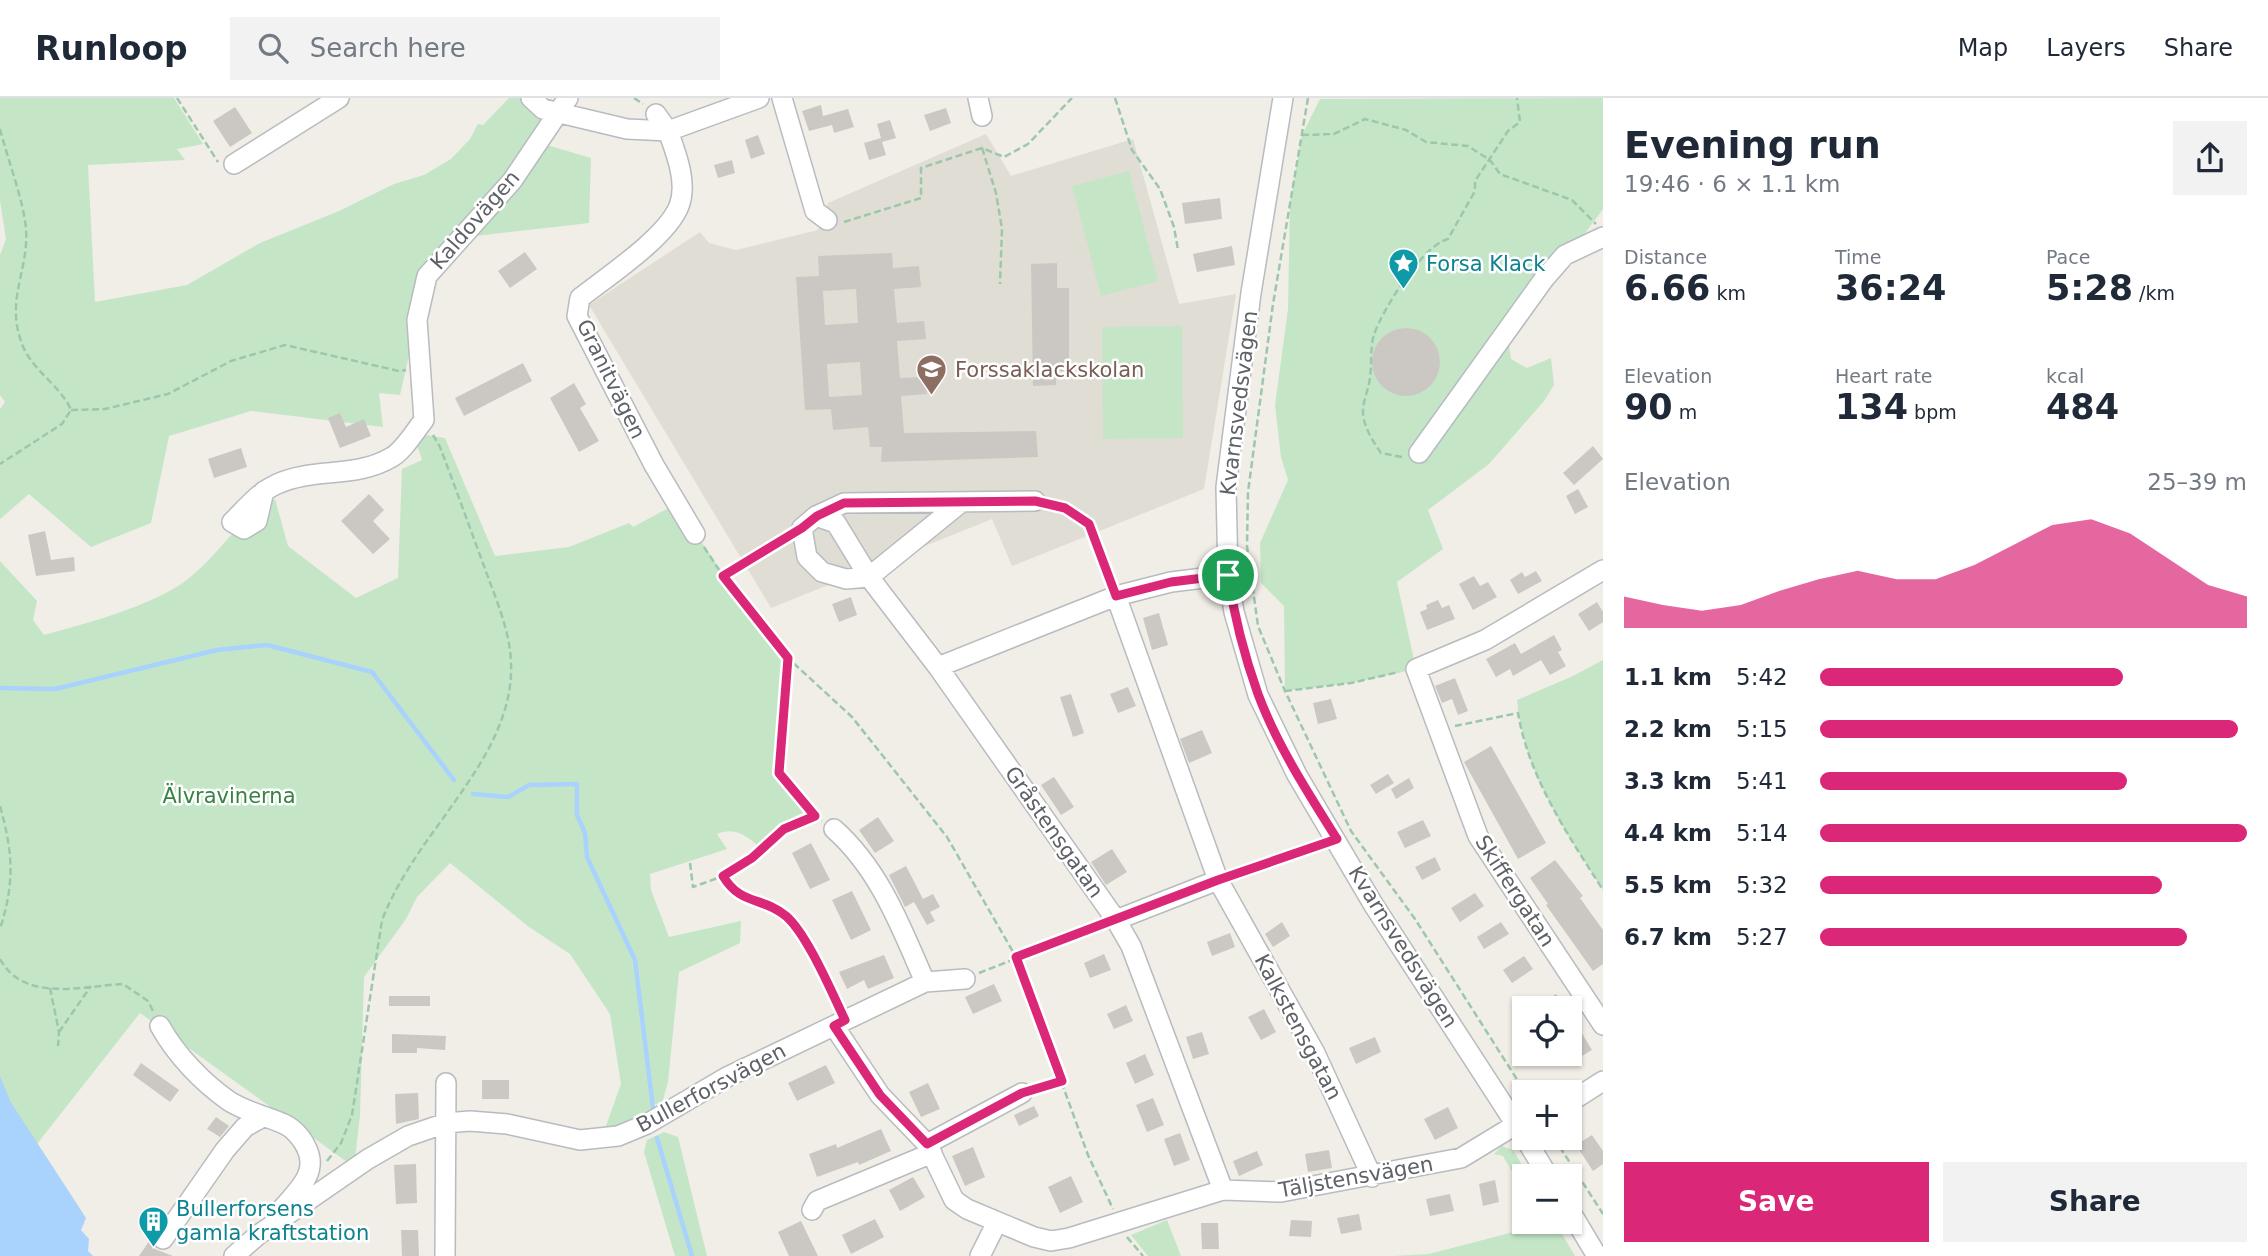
<!DOCTYPE html>
<meta charset="utf-8">
<style>
body{margin:0;font-family:"DejaVu Sans",sans-serif;background:#f2f2f3;color:#1f2937;height:100vh;display:flex;flex-direction:column;font-size:26px;white-space:nowrap}
*{box-sizing:border-box;margin:0}
p{font-size:23px;color:#747a83}
.icon{flex:none;width:38px;height:38px;fill:none;stroke:currentColor;stroke-width:2;stroke-linecap:round;stroke-linejoin:round}
.map{position:relative;flex:1;overflow:hidden}
.side{display:flex;flex-direction:column;background:#fff;width:665px}
.side>*{flex:none}
.controls{position:absolute;left:1512px;top:898px;display:grid;gap:14px}
.controls a{display:grid;place-items:center;width:70px;height:70px;border-radius:0px;background:#fff;box-shadow:0 2px 5px #0004;font-size:35px}
.pin{position:absolute;display:grid;place-items:center;width:60px;height:60px;color:#fff;margin:-30px;border:4px solid #fff;border-radius:50%;box-shadow:0 2px 7px #0007}
.round{display:grid;place-items:center;flex:none;width:74px;height:74px;border-radius:0px;background:#f2f2f3}
.overview{display:flex;align-items:center;justify-content:space-between;height:119px;padding:0 21px}
h1{font-size:38px;font-weight:700;line-height:52px}
.metrics{display:grid;grid-template-columns:repeat(3,1fr);gap:10px;height:119px;padding:7px 21px}
.metrics div{display:grid;align-content:center}
.metrics b{font-size:35px;font-weight:700}
.metrics small{font-size:19px;font-weight:400}
.metrics p{font-size:19px}
.chart{height:196px;padding:14px 21px}
.chart p{display:flex;justify-content:space-between}
.chart svg{width:100%;height:126px;margin-top:7px;fill:#db2777;opacity:.7}
.action{display:flex;gap:14px;margin-top:auto;padding:14px 21px}
.action a{flex:1;height:80px;border-radius:0px;background:#db2777;color:#fff;font-size:28px;font-weight:700;line-height:80px;text-align:center}
.action a+a{background:#f2f2f3;color:#1f2937}
ul{padding:0 21px;list-style:none;font-size:23px}
li{display:grid;grid-template-columns:112px 84px 1fr;align-items:center;height:52px}
li i{height:18px;border-radius:9px;background:#db2777}
header{display:flex;align-items:center;gap:42px;box-sizing:border-box;height:98px;padding:0 35px;background:#fff;border-bottom:2px solid #e0e1e3}
header strong{font-size:33px}
nav{display:flex;gap:38px;margin-inline-start:auto;font-size:24px}
.search{width:490px;height:63px;background:#f2f2f3;display:flex;align-items:center;gap:18px;box-sizing:border-box;padding:0 24px;border-radius:0px;color:#747a83;font-size:26px}
main{display:flex;flex:1;min-height:0}
.map>svg:first-child{display:block}
.education{fill:#dfddd4}
.green{fill:#c4e6c7}
.water{fill:#a9d2fc}
.lines{fill:none;stroke-linecap:round;stroke-linejoin:round}
.stream{stroke:#a9d2fc;stroke-width:4.5}
.building{fill:#cbc8c3;fill-rule:evenodd}
.minor-casing{stroke:#b8bbbf;stroke-width:22}
.path{stroke:#9dc7ad;stroke-width:2.5;stroke-dasharray:7 3.5;stroke-linecap:butt}
.minor{stroke:#fff;stroke-width:19}
.route-casing{stroke:#fff;stroke-width:14}
.route{stroke:#db2777;stroke-width:9}
.labels{text-anchor:middle;stroke-width:5;stroke-linejoin:round;paint-order:stroke}
.street-label{font-size:21px;fill:#5e6166;stroke:#fff}
.culture-label{font-size:21px;fill:#0d838f;stroke:#fff;text-anchor:start}
.education-label{font-size:21px;fill:#785e54;stroke:#fff;text-anchor:start}
.park-label{font-size:21px;fill:#388341;stroke:#fff}
</style>
<header>
<strong>Runloop</strong>
<div class="search"><svg class="icon" aria-label="search" viewBox="0 0 24 24"><circle cx="10" cy="10" r="6"/><path d="M15 15l6 6"/></svg>Search here</div>
<nav><a>Map</a><a>Layers</a><a>Share</a></nav>
</header>
<main>
<div class="map">
<svg width="1603" height="1158" viewBox="0 0 1603 1158">
<rect width="100%" height="100%" fill="#f0eee6"/>
<path class="education" d="M986,36L1011,78L1133,41L1179,206L1236,196L1204,391L1012,468L992,421L771,510L589,207L700,134L709,145L736,152L818,132L828,105Z"/>
<path class="green" d="M0,0H174L203,46L177,51L185,62L88,67L95,204L187,187L260,145L339,113L394,86L424,77L451,61L470,41L478,26L483,27L509,0H526L545,20L530,42L591,60L589,125L449,141L420,209L400,297L379,295L383,329L251,313L169,338L151,425L91,449L29,396L0,421V311L5,304L0,297V157L6,141L0,103Z
M1603,0V111L1508,240L1511,261L1527,270L1551,260L1554,287L1544,303L1489,366L1428,412L1443,451L1397,484L1416,571L1351,585L1285,593L1284,508L1261,485L1260,445L1288,382L1281,359L1275,307L1288,211L1290,105L1302,37L1320,1Z
M1129,73L1158,183L1101,198L1072,88Z
M1182,228L1183,340L1103,341L1102,229Z
M413,335L445,340L495,458L569,449L629,425L633,429L676,406L715,464L784,551L788,591L784,670L812,710L789,722L757,747C745,736 733,729 717,736L727,751L650,776L651,792L669,839L741,823L740,845L679,874L668,984L661,1009L652,1004L651,1020L603,1036L621,986L610,916L570,856L529,829L450,765L417,799L406,821L364,879L360,1018L354,1069L140,915L37,1046L0,1004V463L37,503L33,522L44,537C87,525 153,508 188,481C211,463 225,441 245,424C254,415 265,408 275,401L288,448L356,500L398,480L402,371L422,362Z
M1603,562V792C1566,734 1523,673 1517,602L1573,578Z
M664,1034L678,1039L707,1158H675L644,1054L647,1042Z
M1502,1048L1513,1052L1529,1078H1524V1094L1503,1058L1494,1056Z
M1167,1122L1181,1158H1148L1131,1137Z
M1542,1124H1555L1575,1158H1393L1429,1156L1533,1129Z"/>
<path class="water" d="M0,978L10,1003L86,1120L81,1132L89,1141L88,1153L93,1158H0Z"/>
<g class="lines">
<path class="stream" d="M0,590L55,591L217,552L267,547L372,574L454,682
M473,696L508,699L529,687L577,686V717L585,735L587,759L635,862L653,1010
M657,1040L692,1158"/>
</g>
<path class="building" d="M821,7L823,18L848,11L854,29L834,35L832,27L809,33L802,13Z
M235,9L252,35L230,49L213,23Z
M946,10L951,25L930,33L924,17Z
M890,22L896,40L882,44L886,57L869,62L864,45L881,40L877,26Z
M758,37L765,56L751,61L745,42Z
M732,62L735,75L718,80L714,67Z
M1220,100L1222,121L1185,126L1182,105Z
M1232,148L1235,167L1197,174L1193,156Z
M525,154L537,171L510,190L498,173Z
M892,155L893,170L919,168L921,189L894,191L897,225L924,223L926,241L897,243L900,280L925,279L927,296L901,298L904,335L1036,333L1038,359L881,364L882,349H870L868,329L833,332L831,311L805,312L796,179L819,178L818,158ZM856,191L858,225L825,227L823,193ZM860,264L862,297L829,299L827,266Z
M1057,165V190H1069V273H1056V287L1033,288L1031,166Z
M1372 264a34 34 0 1 1 68 0a34 34 0 1 1-68 0Z
M523,265L532,283L464,318L455,300Z
M574,285L586,306L580,310L599,343L579,354L550,300Z
M340,315L346,329L364,321L371,338L340,350L328,320Z
M1593,348L1603,361L1574,387L1563,375Z
M241,350L247,369L214,380L208,361Z
M1578,391L1588,409L1575,416L1566,398Z
M369,396L384,412L373,423L390,441L373,456L341,423Z
M45,433L51,462L74,459L75,473L36,478L28,437Z
M1536,473L1542,483L1518,496L1510,482L1522,474L1525,479Z
M1474,478L1480,488L1488,484L1497,499L1473,512L1459,486Z
M851,499L857,517L839,524L832,506Z
M1438,502L1442,510L1449,507L1455,521L1427,532L1420,514L1427,511L1426,507Z
M1597,504L1603,514V524L1589,533L1578,516Z
M1159,515L1168,547L1152,552L1143,520Z
M1554,537L1562,552L1558,554L1566,568L1550,577L1541,562L1513,578L1510,571L1496,579L1486,561L1515,545L1521,556Z
M1455,580L1468,613L1458,617L1452,601L1442,605L1435,588Z
M1128,589L1136,608L1118,615L1110,596Z
M1071,596L1084,635L1073,639L1060,599Z
M1331,601L1337,621L1318,626L1313,605Z
M1202,632L1212,655L1189,665L1180,641Z
M1491,648L1546,745L1518,761L1464,664Z
M1388,676L1394,685L1376,696L1370,687Z
M1054,679L1074,709L1061,717L1041,687Z
M1409,680L1414,690L1396,701L1391,691Z
M878,719L894,743L875,755L859,732Z
M1423,722L1431,738L1405,750L1397,734Z
M811,745L830,782L810,791L792,755Z
M1112,751L1127,774L1106,787L1091,764Z
M1435,759L1441,772L1422,782L1415,769Z
M1555,762L1583,798L1580,800L1603,832V866L1593,873L1546,807L1548,806L1530,780Z
M906,768L923,801L933,796L940,809L930,814L935,823L927,827L914,804L905,809L889,777Z
M852,793L871,832L851,842L832,802Z
M1475,795L1484,808L1460,824L1451,810Z
M1282,824L1290,838L1273,849L1265,836Z
M1501,824L1509,836L1484,851L1477,839Z
M1230,835L1235,849L1212,858L1207,844Z
M1104,856L1111,872L1090,880L1084,865Z
M884,857L894,880L868,891L864,882L847,891L839,874Z
M1524,858L1533,871L1512,885L1503,872Z
M994,886L1002,903L973,916L965,899Z
M1556,896L1565,910H1534Z
M389,898H430V908H389Z
M1126,907L1133,923L1114,931L1107,916Z
M1264,911L1276,934L1261,942L1248,919Z
M1580,932L1592,952L1570,965V948L1574,946L1570,938Z
M1202,934L1209,956L1193,961L1186,939Z
M392,936L446,938L445,952L417,950V955H392Z
M1375,939L1381,954L1356,966L1349,950Z
M1145,956L1154,977L1135,986L1126,965Z
M141,965L179,992L170,1004L133,977Z
M826,967L835,985L797,1003L788,985Z
M482,982H509V1001H482Z
M928,985L940,1011L921,1019L909,994Z
M418,995L419,1021L396,1026L395,996Z
M1153,1000L1164,1027L1147,1034L1136,1007Z
M1034,1008L1039,1018L1019,1028L1014,1017Z
M1448,1009L1458,1030L1435,1042L1424,1021Z
M216,1019L229,1028L220,1039L207,1031Z
M881,1031L891,1053L859,1067L858,1064L817,1079L809,1056L836,1046L837,1050Z
M1180,1035L1190,1062L1174,1068L1164,1041Z
M1592,1037L1603,1053V1066L1593,1073L1576,1047Z
M973,1049L985,1079L965,1088L952,1058Z
M1329,1052L1332,1070L1308,1074L1305,1056Z
M1257,1053L1263,1067L1239,1078L1233,1063Z
M416,1066L417,1105L396,1106L394,1067Z
M1071,1078L1083,1104L1060,1115L1048,1089Z
M913,1079L925,1099L900,1113L889,1092Z
M1495,1082L1499,1104L1483,1108L1479,1086Z
M1450,1096L1454,1113L1430,1118L1426,1101Z
M1359,1116L1362,1132L1341,1136L1337,1120Z
M875,1121L884,1139L851,1156L842,1137Z
M1291,1122L1312,1123L1311,1139L1289,1138Z
M801,1123L818,1158H789L778,1134Z
M1201,1125H1218L1219,1151H1202Z
M401,1132H418L419,1158H402Z
M150,1142L155,1151L173,1158H139Z"/>
<g class="lines">
<defs>
<path id="minor" d="M531,0L543,11L627,31L668,33C676,55 688,85 679,108C667,139 608,178 580,200L577,218L654,367L695,436
M782,0L815,113L827,122
M978,0L982,18
M1283,0L1251,195L1226,389L1228,477L1234,514L1258,597L1297,677L1373,806L1524,1039
M656,16L668,33L759,0
M234,66L339,0
M1419,355L1544,181L1565,157L1603,139
M264,393L257,423L244,431L232,424C246,410 259,394 277,386C315,369 355,381 392,359C404,352 415,333 424,322L417,222L427,178L512,83L568,0
M959,406L869,479L846,481L822,474L807,459L802,430L816,418L836,425L869,479L938,569L1116,822L1131,848L1223,1092
M816,418L844,405L1035,403
M1603,472L1485,542L1416,571L1478,738L1603,927
M1116,498L1218,782L1315,955L1372,1079
M938,569L1116,498L1171,484L1228,477
M834,731C880,772 901,829 925,884
M1116,822L1218,782
M160,928C176,957 202,984 229,1003C246,1014 266,1018 284,1026C293,1030 302,1040 306,1049C320,1075 296,1094 280,1113
M834,928L880,997L927,1046L954,1102L967,1111L1034,1139L1051,1143L1069,1140L1223,1092L1281,1094L1461,1060L1517,1026
M1570,1004L1603,983
M1525,1040L1548,1078
M927,1046L1022,995
M812,1112L817,1103L932,1055
M1570,1113L1597,1158
M163,1141L225,1052L245,1029L263,1019
M234,1158L258,1137L368,1061L408,1038L446,1025L470,1023L507,1026L580,1042L618,1038L647,1026L727,979L925,884L965,881
M445,1158L446,985
M980,1158L997,1124"/>
</defs>
<use href="#minor" class="minor-casing"/>
<path class="path" d="M177,0L218,64
M634,0L643,6
M1115,0L1132,52L1160,91L1174,129L1178,152
M1308,0L1273,206L1248,394L1247,448L1258,528L1285,593L1351,733L1415,821L1525,994
M0,31C7,59 24,104 26,131C29,172 6,200 21,243C30,272 60,286 71,312L62,326L0,366
M1302,37L1334,36L1365,21L1406,32L1426,44L1468,48L1490,62L1500,76L1572,102L1596,126
M982,50L996,95L1002,131L1000,186
M844,124L921,100V70L982,50L1004,59L1028,46L1072,0
M71,312L105,311L168,296L231,263L285,247L399,273L406,272
M1402,359L1381,355C1372,342 1362,326 1363,311C1364,300 1369,290 1370,279C1372,266 1370,249 1374,237C1382,212 1423,147 1448,141L1475,93V83L1508,33L1520,24L1517,0
M1049,406C1093,415 1097,444 1110,482
M704,449L723,478L788,560L852,619L947,739L1016,859L1088,1057L1113,1111
M724,478L788,439
M788,561L779,675L822,723
M1285,593L1351,585L1399,574
M1455,628L1518,615C1529,680 1568,737 1603,792
M0,708C13,755 15,784 0,831
M690,765L693,789L723,778L752,760L784,731L815,718
M1235,776L1322,748
M723,778L733,794L785,817L800,836L839,909
M0,861C24,905 82,888 123,886L148,903L154,915
M979,875L1099,828
M50,890L59,934L58,948
M59,934L91,888
M1038,990L1062,983
M1554,1040L1603,1116
M327,1063L341,1045L352,1017L382,822C403,769 438,730 469,683C492,649 513,608 511,565C510,532 495,499 484,468C469,428 455,388 440,349L433,337
M1127,1139L1143,1158"/>
<use href="#minor" class="minor"/>
</g>
<g class="lines">
<defs>
<path id="route" d="M1035,403L1065,410L1089,426L1116,498L1171,484L1228,477C1234,517 1244,557 1258,596C1277,647 1308,695 1337,741L1218,782L1016,859L1062,983L1022,995L927,1046L880,997L834,928L845,922C832,895 807,836 786,818C762,798 741,808 723,778L752,760L784,731L815,718L779,675L788,560L723,478L802,430L817,418L844,405Z"/>
</defs>
<use href="#route" class="route-casing"/>
<use href="#route" class="route"/>
</g>
<defs>
<symbol id="sight-pin" viewBox="-11 -11 22 30"><path d="M0 17L-7.5 6A9.5 9.5 0 1 1 7.5 6Z" fill="#0f9aa8" stroke="#fff"/><path d="M0-6L1.8-2.2L6-1.7L2.9 1.2L3.7 5.4L0 3.3L-3.7 5.4L-2.9 1.2L-6-1.7L-1.8-2.2Z" fill="#fff"/></symbol>
<symbol id="school-pin" viewBox="-11 -11 22 30"><path d="M0 17L-7.5 6A9.5 9.5 0 1 1 7.5 6Z" fill="#8d6e63" stroke="#fff"/><path d="M0-5L7-2L0 1L-7-2ZM-4 1L0 2.5L4 1V4Q0 6-4 4Z" fill="#fff"/></symbol>
<symbol id="building-pin" viewBox="-11 -11 22 30"><path d="M0 17L-7.5 6A9.5 9.5 0 1 1 7.5 6Z" fill="#0f9aa8" stroke="#fff"/><path d="M-4-6H4V6H1V3H-1V6H-4ZM-2.5-4.3h1.7v1.8h-1.7ZM.8-4.3h1.7v1.8H.8ZM-2.5-1h1.7V.8h-1.7ZM.8-1h1.7V.8H.8Z" fill="#fff"/></symbol>
</defs>
<g fill-rule="evenodd">
<use href="#sight-pin" x="1386" y="148" width="35" height="47"/>
<use href="#school-pin" x="914" y="254" width="35" height="47"/>
<use href="#building-pin" x="136" y="1106" width="35" height="47"/>
</g>
<g class="labels">
<g class="street-label">
<text transform="translate(475 122) rotate(-49)" y="7">Kaldovägen</text>
<text transform="translate(611 281) rotate(64)" y="7">Granitvägen</text>
<text transform="translate(1239 305) rotate(-83)" y="7">Kvarnsvedsvägen</text>
<text transform="translate(1054 734) rotate(55)" y="7">Gråstensgatan</text>
<text transform="translate(1515 793) rotate(57)" y="7">Skiffergatan</text>
<text transform="translate(1403 849) rotate(58)" y="7">Kvarnsvedsvägen</text>
<text transform="translate(1298 929) rotate(62)" y="7">Kalkstensgatan</text>
<text transform="translate(711 990) rotate(-28)" y="7">Bullerforsvägen</text>
<text transform="translate(1356 1079) rotate(-10)" y="7">Täljstensvägen</text>
</g>
<g class="culture-label">
<text x="1426" y="173">Forsa Klack</text>
<text x="176" y="1118">Bullerforsens<tspan x="176" dy="24">gamla kraftstation</tspan></text>
</g>
<g class="education-label">
<text x="955" y="279">Forssaklackskolan</text>
</g>
<g class="park-label">
<text x="229" y="705">Älvravinerna</text>
</g>
</g>
</svg>
<div class="controls">
<a><svg class="icon" aria-label="locate" viewBox="0 0 24 24"><circle cx="12" cy="12" r="6"/><path d="M12 2v4M12 18v4M2 12h4M18 12h4"/></svg></a>
<a>+</a>
<a>−</a>
</div>
<div class="pin" style="left:1228px;top:477px;background:#1e9e55"><svg class="icon" aria-label="arrive" viewBox="0 0 24 24"><path d="M6 21V4h12l-3 4 3 4H6"/></svg></div>
</div>
<section class="side">
<div class="overview"><div><h1>Evening run</h1><p>19:46 · 6 × 1.1 km</p></div><a class="round"><svg class="icon" aria-label="share" viewBox="0 0 24 24"><path d="M12 15V3M7 8l5-5 5 5M5 13v7h14v-7"/></svg></a></div>
<div class="metrics">
<div><p>Distance</p><b>6.66<small> km</small></b></div>
<div><p>Time</p><b>36:24</b></div>
<div><p>Pace</p><b>5:28<small> /km</small></b></div>
</div>
<div class="metrics">
<div><p>Elevation</p><b>90<small> m</small></b></div>
<div><p>Heart rate</p><b>134<small> bpm</small></b></div>
<div><p>kcal</p><b>484</b></div>
</div>
<div class="chart"><p><span>Elevation</span>25–39 m</p>
<svg viewBox="0 0 160 44" preserveAspectRatio="none"><path d="M0 44V33L10 36L20 38L30 36L40 31L50 27L60 24L70 27L80 27L90 22L100 15L110 8L120 6L130 11L140 20L150 29L160 33V44z"/></svg>
</div>
<ul>
<li><b>1.1 km</b>5:42<i style="width:71%"></i></li>
<li><b>2.2 km</b>5:15<i style="width:98%"></i></li>
<li><b>3.3 km</b>5:41<i style="width:72%"></i></li>
<li><b>4.4 km</b>5:14<i style="width:100%"></i></li>
<li><b>5.5 km</b>5:32<i style="width:80%"></i></li>
<li><b>6.7 km</b>5:27<i style="width:86%"></i></li>
</ul>
<div class="action"><a>Save</a><a>Share</a></div>
</section>
</main>
